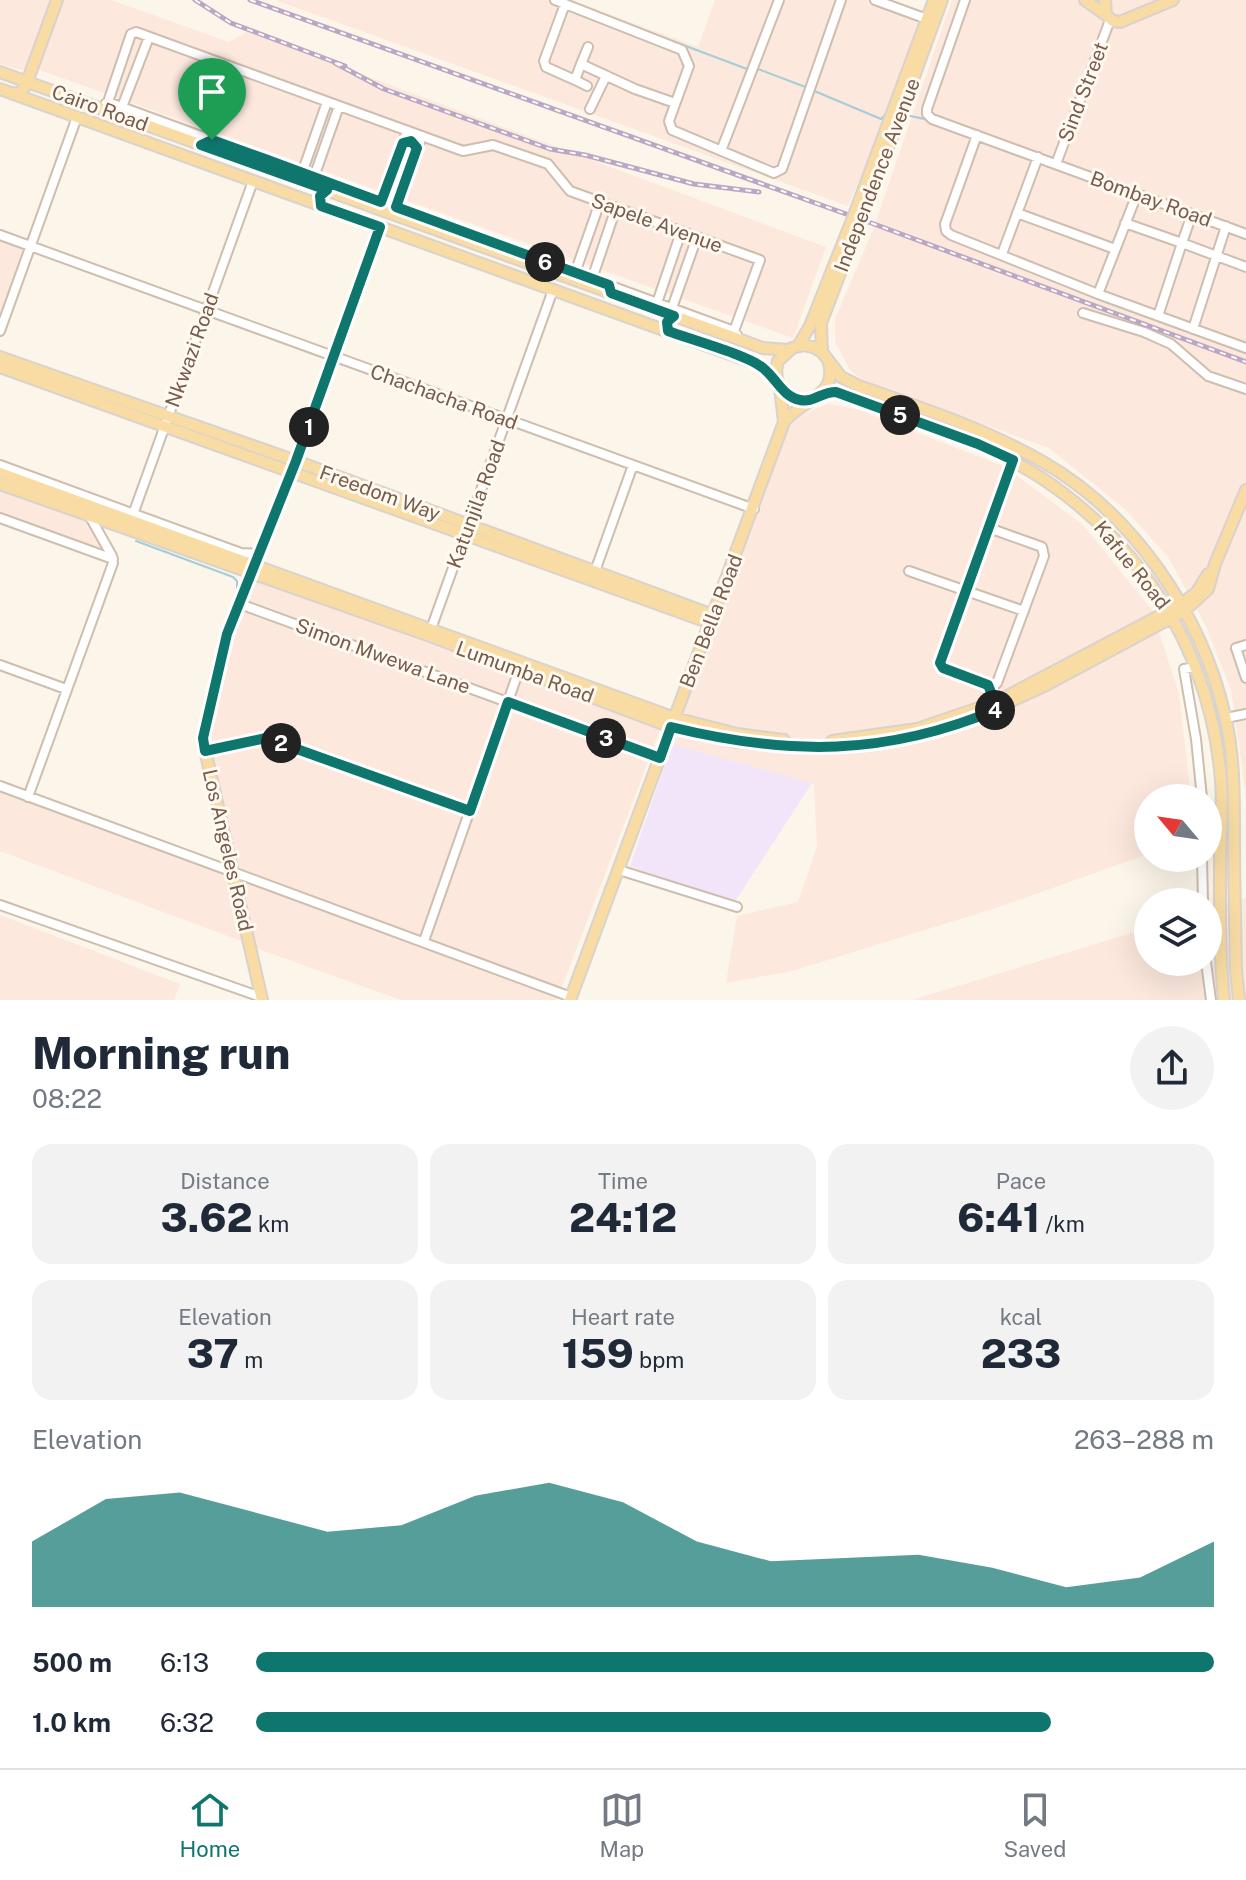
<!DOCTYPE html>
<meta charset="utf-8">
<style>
body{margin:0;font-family:"Public Sans",sans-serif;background:#f2f2f3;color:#1f2937;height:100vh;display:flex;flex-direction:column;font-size:30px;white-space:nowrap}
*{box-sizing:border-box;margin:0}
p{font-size:26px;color:#747a83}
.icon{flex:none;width:44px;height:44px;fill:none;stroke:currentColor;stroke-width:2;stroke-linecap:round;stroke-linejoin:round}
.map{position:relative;height:1000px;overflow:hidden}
.drawer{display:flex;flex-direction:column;background:#fff;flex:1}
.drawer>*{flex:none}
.needle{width:52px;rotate:299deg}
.controls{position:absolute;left:1134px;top:784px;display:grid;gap:16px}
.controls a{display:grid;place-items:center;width:88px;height:88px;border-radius:50%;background:#fff;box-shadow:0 8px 32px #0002;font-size:40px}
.pin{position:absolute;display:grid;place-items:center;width:68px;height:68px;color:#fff;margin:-82px -34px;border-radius:50% 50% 50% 0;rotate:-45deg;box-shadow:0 0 8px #0007}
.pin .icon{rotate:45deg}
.km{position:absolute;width:40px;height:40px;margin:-20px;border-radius:50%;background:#222;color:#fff;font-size:22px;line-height:40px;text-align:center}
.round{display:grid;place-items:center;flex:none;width:84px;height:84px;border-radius:42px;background:#f2f2f3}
.summary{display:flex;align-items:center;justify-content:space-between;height:136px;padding:0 32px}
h1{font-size:44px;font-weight:800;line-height:60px}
.metrics{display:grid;grid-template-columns:repeat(3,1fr);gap:12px;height:136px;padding:8px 32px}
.metrics div{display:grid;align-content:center;border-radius:20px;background:#f2f2f3;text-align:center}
.metrics b{font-size:40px;font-weight:800}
.metrics small{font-size:22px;font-weight:400}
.metrics p{font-size:22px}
.chart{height:224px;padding:16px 32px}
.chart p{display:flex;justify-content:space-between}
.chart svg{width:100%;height:144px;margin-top:8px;fill:#0f766e;opacity:.7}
ul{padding:0 32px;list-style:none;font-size:26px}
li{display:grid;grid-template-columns:128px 96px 1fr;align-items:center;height:60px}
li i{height:20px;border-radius:10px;background:#0f766e}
.tabs{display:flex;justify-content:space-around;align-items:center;height:112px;border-top:2px solid #e0e1e3;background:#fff;font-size:22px;color:#747a83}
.tabs a{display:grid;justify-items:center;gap:4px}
.tabs .active{color:#0f766e}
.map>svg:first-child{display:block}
.commercial{fill:#fce8dd}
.education{fill:#f2e5f9}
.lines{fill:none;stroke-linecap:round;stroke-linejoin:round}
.stream{stroke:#a4cdd7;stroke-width:2}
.minor-casing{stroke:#cebeaf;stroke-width:12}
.major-casing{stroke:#d9d2cd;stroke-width:14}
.minor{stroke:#fff;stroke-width:8}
.major{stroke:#f8dca4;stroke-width:10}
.rail-casing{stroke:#b9a7c6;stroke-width:5}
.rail{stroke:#fff9ef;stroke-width:2;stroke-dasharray:6;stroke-linecap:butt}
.major-bridge-casing{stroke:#d9d2cd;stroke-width:14;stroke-linecap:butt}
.major-bridge{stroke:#f8dca4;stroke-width:10}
.route-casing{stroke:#fff;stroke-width:16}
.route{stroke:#0f766e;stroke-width:10}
.labels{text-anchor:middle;stroke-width:6;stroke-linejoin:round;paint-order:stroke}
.street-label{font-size:20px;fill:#765d4d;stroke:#fff9ef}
</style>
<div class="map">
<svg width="1246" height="1000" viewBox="0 0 1246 1000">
<rect width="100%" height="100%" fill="#fcf5e9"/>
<path class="commercial" d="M0,0H111L229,42L247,32L826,247L793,338L34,68L21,70L0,64Z
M275,0H570L698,47L715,0H890L934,15L848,206Z
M952,0H1246V795L1231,690L1206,626L1168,557L1126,510L1049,448L864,381L850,370L835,342V319L873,230Z
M0,239L24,248L0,317Z
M829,404L859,410L1005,467L1083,525L1152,610L1179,694L1191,798H1148V854L996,908L792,971L726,983L737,916L798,902L817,847L814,784L672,744L785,421Z
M0,488L83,518L104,548L99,553L0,517Z
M252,576L660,730L557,1000H401L250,946L203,740L227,637Z
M0,788L228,874L243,937L241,941L0,851Z
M1246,898V1000H912L1148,928V962H1208V910Z
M0,915L180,984L174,1000H0Z"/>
<path class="education" d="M672,744L812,783L734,903L630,866Z"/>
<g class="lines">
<path class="stream" d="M614,19L747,69
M758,69L808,88
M812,90L881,119L888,112
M906,115L929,120
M136,541L233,577L237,581V590"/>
<defs>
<path id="minor" d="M555,0L682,50L689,66L669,121L672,130L774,173L782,169L841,0
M875,0L927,19
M965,0L927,109V114L932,119L1246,234
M565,4L544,61L546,67L575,80L581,64L635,89L675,103
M581,64L588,47
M575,80L587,86
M108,102L131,34L136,32L463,151L493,145L548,164L570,191L760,260L734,331
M106,103L108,102L734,331L737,335
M590,109L606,76
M124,111L122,107L149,37
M977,135L945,224L946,231L951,235L1098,294L1246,348
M721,151L779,0
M1056,164L1110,20
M302,173L327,102
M314,177L339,106
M381,202L407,131
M396,207L422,136
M1017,213L1115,249
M1125,223L1182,243L1192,214
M0,235L754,509
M1002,254L1038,157
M575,273L600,202
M592,279L616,208
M1098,294L1137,194
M657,303L681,232
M672,308L697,237
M1083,313L1144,332L1171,344L1208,376L1246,389
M1158,316L1182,243L1246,267
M1193,329L1226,226
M0,331L77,117
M0,465L241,553L260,554
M0,518L113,559
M131,520L253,181
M989,528L1042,547L1044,556L997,683L992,688L993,693
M256,564L380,227
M909,571L1024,611
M594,574L633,465
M240,604L660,758
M431,629L553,290
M1246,645L1236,648L1246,678
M0,665L66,689
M1196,667L1184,669L1196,739L1202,798
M992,688L943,668L940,663L1013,460
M1226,718L1246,714
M205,751L266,738L470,811
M0,786L571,997
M28,797L113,563L112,556L89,515
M1208,828L1221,834
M1202,858L1203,902
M619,870L737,907
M0,905L261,997
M424,941L519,670
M1206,962L1211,1000"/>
<path id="major" d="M1085,0L1106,15
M1105,0L1106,15L1113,21L1120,22L1173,0
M0,72L763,348L788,350
M0,89L757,364L776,380
M13,94L21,92L26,85L57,0
M856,210L934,0
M864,213L942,0
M798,346L810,326L848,230
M822,352L821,323L855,234
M0,357L296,461L713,615
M0,367L710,623
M780,387L784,422
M823,392C859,392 931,427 967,440C1110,495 1210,628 1221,781C1223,805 1221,830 1220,854C1220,903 1219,951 1224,1000
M813,399C788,405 771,384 778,361L792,348L803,345L813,347L822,352L841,377L859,386C921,408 986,429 1043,462C1134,514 1202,615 1225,716C1234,753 1234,793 1234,831C1234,877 1235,923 1236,970L1239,1000
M0,473L675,718L737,734L784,740
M0,484L430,636L671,727L736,742L818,747L889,742L958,725L1044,686L1184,611L1208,589L1215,564L1246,490
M254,569L227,634L203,741L262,1000
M832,741L917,729L996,702L1180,605L1197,592L1208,574
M570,1000L784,422C800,400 838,397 829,363"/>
</defs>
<use href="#minor" class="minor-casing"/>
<use href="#major" class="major-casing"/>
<use href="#minor" class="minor"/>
<use href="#major" class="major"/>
<defs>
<path id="rail" d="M195,0L231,23L345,66
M250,0L874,224L1246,362
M335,63L384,89L550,149L585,155L694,184L759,192"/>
</defs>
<use href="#rail" class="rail-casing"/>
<use href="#rail" class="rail"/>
<defs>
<path id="major-bridge" d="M848,230L856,210
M855,234L864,213"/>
</defs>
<use href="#major-bridge" class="major-bridge-casing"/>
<use href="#major-bridge" class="major-bridge"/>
</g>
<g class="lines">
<defs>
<path id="route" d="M212,140L265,159L271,170L327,190L320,196L321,206L380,227L296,461L227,634L203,738L205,751L266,738L470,811L508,702L660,758L671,727C789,756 886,756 998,709L988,685L943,668L940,663L1013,460L978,444L836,392C820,392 814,403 800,400C783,397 776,378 763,368C748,355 689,339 668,331L667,322L674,316L611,293L609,285L396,207L417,148L411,141L403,143L381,202L265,159L271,170L201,145L212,140"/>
</defs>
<use href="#route" class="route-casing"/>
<use href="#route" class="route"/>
</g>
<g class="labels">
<g class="street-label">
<text transform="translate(1083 92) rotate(-69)" y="7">Sind Street</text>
<text transform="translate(100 108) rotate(20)" y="7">Cairo Road</text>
<text transform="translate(877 175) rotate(-69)" y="7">Independence Avenue</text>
<text transform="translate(1151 199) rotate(20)" y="7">Bombay Road</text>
<text transform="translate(657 223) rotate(20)" y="7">Sapele Avenue</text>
<text transform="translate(192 350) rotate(-70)" y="7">Nkwazi Road</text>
<text transform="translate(444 397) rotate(20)" y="7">Chachacha Road</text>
<text transform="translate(380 493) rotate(20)" y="7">Freedom Way</text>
<text transform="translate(476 504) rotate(-70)" y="7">Katunjila Road</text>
<text transform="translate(1132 565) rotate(51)" y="7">Kafue Road</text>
<text transform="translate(711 621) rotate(-69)" y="7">Ben Bella Road</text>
<text transform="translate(383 656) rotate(20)" y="7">Simon Mwewa Lane</text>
<text transform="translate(525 672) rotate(20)" y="7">Lumumba Road</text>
<text transform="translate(228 850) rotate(77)" y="7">Los Angeles Road</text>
</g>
</g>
</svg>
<div class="controls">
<a><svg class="needle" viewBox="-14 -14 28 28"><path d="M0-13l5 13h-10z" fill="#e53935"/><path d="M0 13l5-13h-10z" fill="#747a83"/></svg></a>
<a><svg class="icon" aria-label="layers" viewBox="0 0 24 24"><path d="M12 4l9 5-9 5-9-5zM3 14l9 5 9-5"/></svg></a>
</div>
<div class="pin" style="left:212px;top:140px;background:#1e9e55"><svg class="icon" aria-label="arrive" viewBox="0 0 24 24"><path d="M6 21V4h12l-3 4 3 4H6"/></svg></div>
<b class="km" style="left:309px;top:427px">1</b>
<b class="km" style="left:281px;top:743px">2</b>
<b class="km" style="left:606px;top:738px">3</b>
<b class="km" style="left:995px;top:710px">4</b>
<b class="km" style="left:900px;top:415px">5</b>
<b class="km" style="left:545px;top:262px">6</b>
</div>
<section class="drawer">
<div class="summary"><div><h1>Morning run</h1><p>08:22</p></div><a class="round"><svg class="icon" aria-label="share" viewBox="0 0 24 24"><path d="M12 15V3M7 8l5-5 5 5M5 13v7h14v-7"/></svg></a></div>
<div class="metrics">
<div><p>Distance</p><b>3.62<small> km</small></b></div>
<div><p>Time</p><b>24:12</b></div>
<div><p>Pace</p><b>6:41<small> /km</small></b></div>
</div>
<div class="metrics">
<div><p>Elevation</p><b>37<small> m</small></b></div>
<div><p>Heart rate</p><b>159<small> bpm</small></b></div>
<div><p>kcal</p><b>233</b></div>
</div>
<div class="chart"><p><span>Elevation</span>263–288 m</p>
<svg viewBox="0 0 160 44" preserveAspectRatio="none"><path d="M0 44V24L10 11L20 9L30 15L40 21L50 19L60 10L70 6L80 12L90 24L100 30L110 29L120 28L130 32L140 38L150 35L160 24V44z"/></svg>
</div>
<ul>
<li><b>500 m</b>6:13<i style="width:100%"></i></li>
<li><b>1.0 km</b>6:32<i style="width:83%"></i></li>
</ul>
</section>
<nav class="tabs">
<a class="active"><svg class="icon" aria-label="home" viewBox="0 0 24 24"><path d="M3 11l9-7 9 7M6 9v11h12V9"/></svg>Home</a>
<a><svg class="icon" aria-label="map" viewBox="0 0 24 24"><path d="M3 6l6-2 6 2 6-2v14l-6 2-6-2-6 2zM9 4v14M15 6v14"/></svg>Map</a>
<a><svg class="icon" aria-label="saved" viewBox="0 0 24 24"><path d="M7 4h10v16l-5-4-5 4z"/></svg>Saved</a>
</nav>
